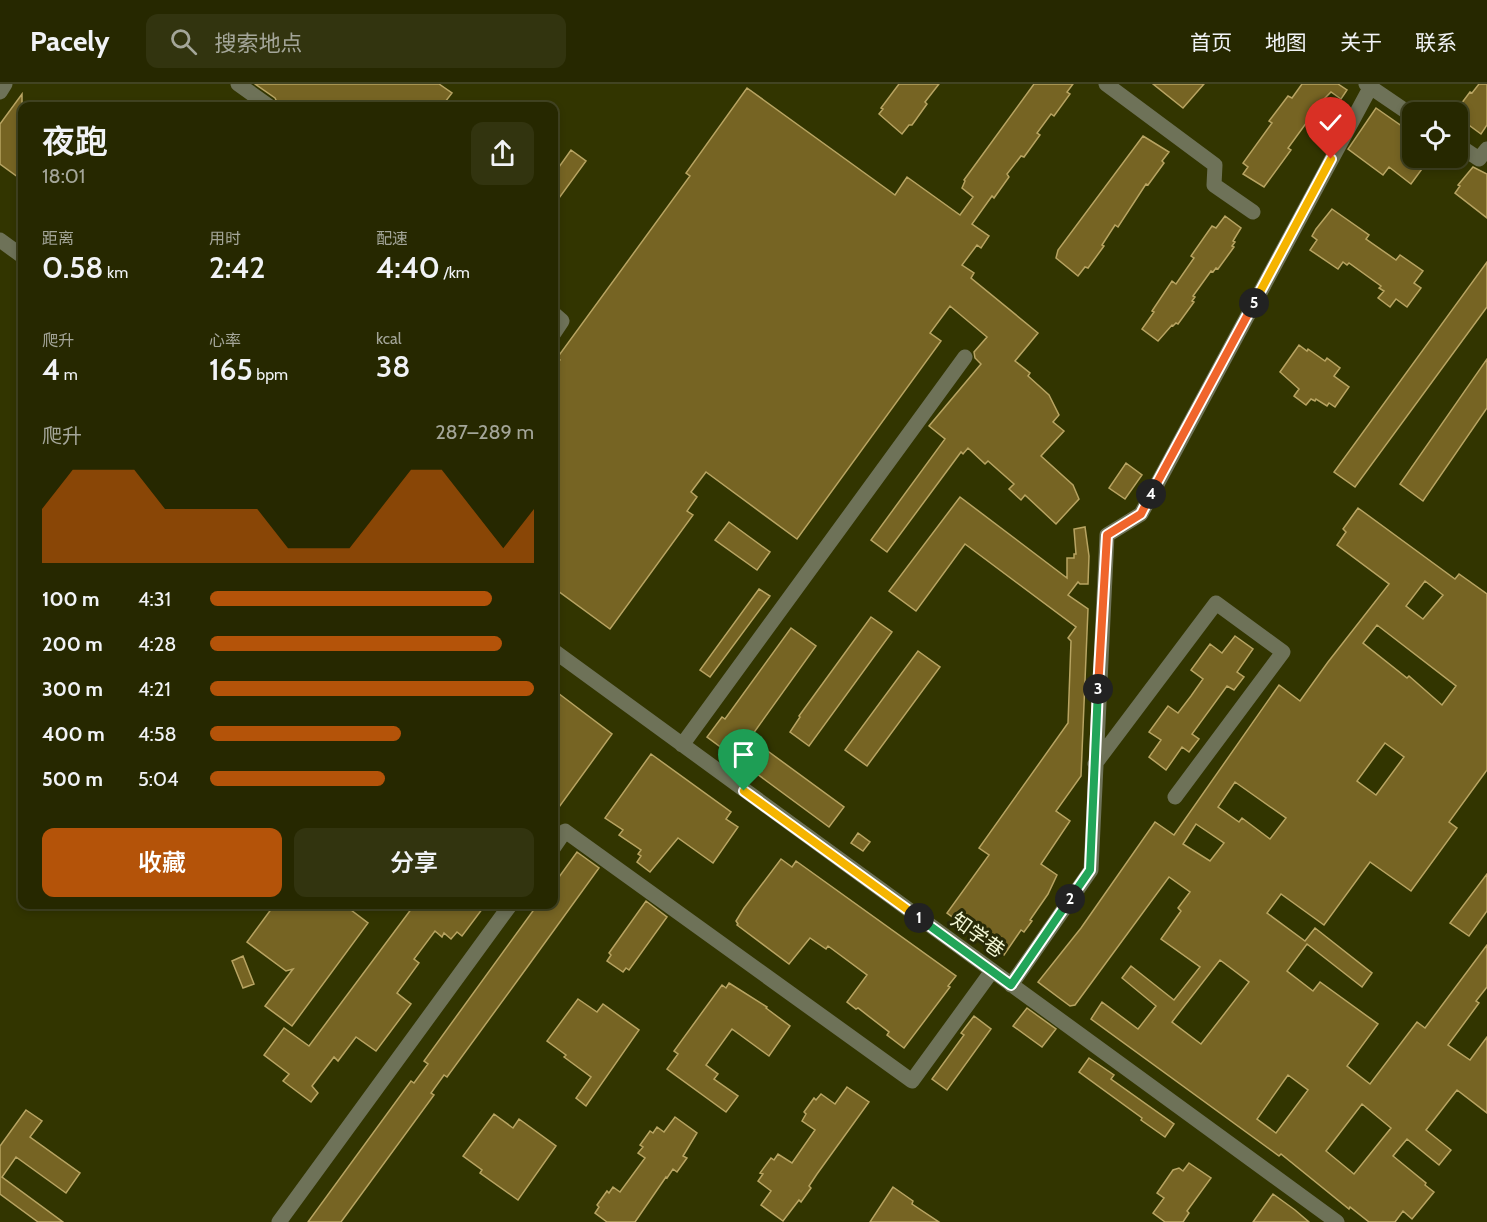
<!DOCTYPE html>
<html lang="zh">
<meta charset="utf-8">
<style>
body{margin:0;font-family:Cabin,"Noto Sans SC",sans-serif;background:#32340f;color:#f1f3f6;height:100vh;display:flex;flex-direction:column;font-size:22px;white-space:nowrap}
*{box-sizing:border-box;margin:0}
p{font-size:20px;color:#a4a699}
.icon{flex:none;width:33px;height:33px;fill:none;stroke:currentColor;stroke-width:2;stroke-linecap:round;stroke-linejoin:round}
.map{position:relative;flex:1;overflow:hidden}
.sheet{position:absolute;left:18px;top:18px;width:540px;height:807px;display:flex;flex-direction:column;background:#262800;border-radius:12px;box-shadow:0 3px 9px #0003,0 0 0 2px #424422}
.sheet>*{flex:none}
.buttons{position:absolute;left:1402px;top:18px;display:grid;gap:12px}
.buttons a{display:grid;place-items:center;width:66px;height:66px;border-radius:12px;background:#262800;box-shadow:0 3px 9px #0003,0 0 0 2px #424422;font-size:30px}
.pin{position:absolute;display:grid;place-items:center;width:51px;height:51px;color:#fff;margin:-62px -26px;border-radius:50% 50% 50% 0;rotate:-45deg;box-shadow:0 0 6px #0007}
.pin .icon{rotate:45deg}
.km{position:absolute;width:30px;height:30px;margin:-15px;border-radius:50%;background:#222;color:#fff;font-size:16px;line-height:30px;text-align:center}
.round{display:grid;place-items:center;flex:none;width:63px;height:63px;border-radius:12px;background:#32340f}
.headline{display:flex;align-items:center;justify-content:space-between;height:102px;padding:0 24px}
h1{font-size:33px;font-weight:600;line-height:45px}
.metrics{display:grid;grid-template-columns:repeat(3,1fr);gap:9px;height:102px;padding:6px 24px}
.metrics div{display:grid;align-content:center}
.metrics b{font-size:30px;font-weight:600}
.metrics small{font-size:16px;font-weight:400}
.metrics p{font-size:16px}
.chart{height:168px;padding:12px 24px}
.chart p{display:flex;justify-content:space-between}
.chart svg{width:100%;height:108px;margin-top:6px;fill:#b45309;opacity:.7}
.button{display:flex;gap:12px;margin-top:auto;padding:12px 24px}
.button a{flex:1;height:69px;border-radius:12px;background:#b45309;color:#fff;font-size:24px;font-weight:600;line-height:69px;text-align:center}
.button a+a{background:#32340f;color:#f1f3f6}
ul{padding:0 24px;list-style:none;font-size:20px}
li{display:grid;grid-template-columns:96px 72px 1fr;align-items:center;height:45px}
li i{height:15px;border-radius:8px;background:#b45309}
header{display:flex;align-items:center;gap:36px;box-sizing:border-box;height:84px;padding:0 30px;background:#262800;border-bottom:2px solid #424422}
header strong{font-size:28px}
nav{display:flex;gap:33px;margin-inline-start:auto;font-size:21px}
.search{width:420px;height:54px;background:#32340f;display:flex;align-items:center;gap:15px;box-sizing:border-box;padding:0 21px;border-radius:12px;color:#a4a699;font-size:22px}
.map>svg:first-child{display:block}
.building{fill:#766423;stroke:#b8a462;stroke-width:1.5;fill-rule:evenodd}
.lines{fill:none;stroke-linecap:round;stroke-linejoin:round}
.minor{stroke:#6e7258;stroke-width:15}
.split-1-casing{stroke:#fff;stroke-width:12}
.split-2-casing{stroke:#fff;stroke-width:12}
.split-3-casing{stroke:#fff;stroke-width:12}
.split-4-casing{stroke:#fff;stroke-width:12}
.split-5-casing{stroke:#fff;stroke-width:12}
.split-6-casing{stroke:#fff;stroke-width:12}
.split-1{stroke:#f5b400;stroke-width:8}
.split-2{stroke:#22a559;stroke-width:8}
.split-3{stroke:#22a559;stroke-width:8}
.split-4{stroke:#f0652b;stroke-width:8}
.split-5{stroke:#f0652b;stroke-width:8}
.split-6{stroke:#f5b400;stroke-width:8}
.labels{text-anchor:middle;stroke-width:6;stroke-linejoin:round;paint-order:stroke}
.street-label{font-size:20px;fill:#f3f7d5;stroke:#282a06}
</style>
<header>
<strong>Pacely</strong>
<div class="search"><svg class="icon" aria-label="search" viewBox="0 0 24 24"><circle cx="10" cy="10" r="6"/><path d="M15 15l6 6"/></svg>搜索地点</div>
<nav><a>首页</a><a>地图</a><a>关于</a><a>联系</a></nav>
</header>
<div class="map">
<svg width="1487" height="1138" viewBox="0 0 1487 1138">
<rect width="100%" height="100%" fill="#323500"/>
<path class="building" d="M255,0H439L452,9L442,22H279L275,14Z
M899,0H939L925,18L927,20L912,41H909L902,50L879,30L883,25L881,24Z
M1034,0H1073L1067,8L1070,10L1054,32L1051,30L1037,49L1040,51L1024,73L1021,72L1007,90L1009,93L994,114L992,112L972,140L989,152L981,164L977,161L962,181L974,189L971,194L1038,249L1015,277L1030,289L1028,292L1049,311L1059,331L1053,338L1064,347L1041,372L1073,401L1079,415L1056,440L1025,411L1021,416L1009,405L1014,400L988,377L985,380L968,364L963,370L961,368L887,468L871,456L945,355L929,342L981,280L975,274L974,268L987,253L950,222L930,249L941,257L797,455L706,388L691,408L697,413L687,427L693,431L610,545L554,504V284L560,276L557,274L690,92L686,89L747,4L895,111L907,93L960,131L973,113L962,104L965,97L964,96Z
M1153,0H1204L1183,24Z
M1302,0H1338L1347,6L1341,15L1331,8L1323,16L1288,64L1291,66L1264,103L1243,90L1248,83L1243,79L1272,39L1269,37L1288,12L1292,14Z
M1479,0H1487V41L1481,50L1458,33V24L1470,8L1472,9Z
M22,10V33L18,39L22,43V96L0,80V40Z
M1376,24L1413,50V74H1430L1411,100L1389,83L1383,91L1348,65Z
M1143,52L1169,68L1162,77L1164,79L1148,101L1146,100L1118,143L1115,141L1102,161L1104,162L1088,184L1085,183L1078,192L1056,174L1058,166Z
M571,66L586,77L554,121V90Z
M1473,83L1487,90V134L1455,109L1460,102L1458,101Z
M1332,125L1369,151L1366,155L1396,176L1400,171L1423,187L1414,199L1421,204L1407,223L1396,215L1390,223L1378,214L1384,207L1379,204L1381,202L1349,179L1347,181L1343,178L1338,185L1310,166L1317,156L1312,152L1316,145Z
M1225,132L1241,144L1233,157L1235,158L1232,162L1234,163L1218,185L1216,184L1213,188L1211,187L1193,212L1195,213L1192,217L1194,218L1178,240L1176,239L1173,242L1172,241L1158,257L1142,245L1154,228L1152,227L1172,197L1176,200L1194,174L1191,172L1212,142L1216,144Z
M1487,178V223L1355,403L1334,388Z
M1299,261L1307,267L1308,265L1325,277L1327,274L1340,284L1334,292L1349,303L1335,323L1329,319L1327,322L1316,315L1315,317L1311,315L1306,321L1294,312L1299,305L1280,288Z
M1487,275V324L1423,417L1400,400Z
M1126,379L1142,391L1125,415L1109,404Z
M960,413L1067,494V474H1074V470H1076L1074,445L1085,443L1089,472L1088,500H1080L1078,498L1068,511L1088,525L1081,692L1056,727L1070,737L1041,780L1057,791L1048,810L1030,836L1032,837L1024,848L1021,846L1004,871L947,829L989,771L979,764L1068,639L1071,557L1068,554L1076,543L965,460L916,527L889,507Z
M1358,424L1455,495L1459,490L1487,510V686L1449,738L1457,744L1411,807L1370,778L1324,841L1281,810L1267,829L1305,857L1315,844L1372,889L1362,903L1307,860L1287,887L1313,907L1320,898L1378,940L1347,982L1370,1000L1417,938L1425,944L1487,861V903L1476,917L1479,919L1448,961L1470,976L1487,953V1029L1457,1006L1426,1046L1451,1066L1439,1081L1407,1055L1393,1072L1426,1099L1425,1101L1434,1108L1412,1135L1403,1127L1395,1138H1369L1350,1123L1349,1125L1281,1070L1279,1072L1091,935L1102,918L1138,945L1156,922L1122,894L1131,882L1174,916L1200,883L1161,855L1181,827L1178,824L1190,808L1169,793L1075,921L1070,922L1038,898L1081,844L1155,738L1174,751L1279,601L1300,617L1328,578L1389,500L1337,461L1346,448L1343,445ZM1425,497L1443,511L1423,535L1406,522ZM1377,541L1456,602L1442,621L1409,592L1407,594L1363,559ZM1385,659L1404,673L1376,711L1357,697ZM1235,698L1286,734L1270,755L1242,734L1239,738L1218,723ZM1196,740L1224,759L1210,777L1183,760ZM1220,876L1249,898L1201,960L1172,938ZM1288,991L1308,1006L1276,1049L1257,1035ZM1362,1020L1391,1044L1354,1090L1326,1067Z
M729,438L770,468L757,486L715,456Z
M759,505L770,512L710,593L700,586Z
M871,533L892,548L809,662L790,648L800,633L799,632Z
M791,544L816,562L750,654L844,723L829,743L707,653L722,633L725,635Z
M1235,552L1253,565L1237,588L1244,593L1234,606L1227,602L1192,650L1199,655L1189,668L1182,663L1166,686L1149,673L1161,656L1149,648L1168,622L1178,629L1191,612L1203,595L1191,586L1210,560L1222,569Z
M918,567L940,583L867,682L845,666Z
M554,606L612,650L554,730Z
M651,670L731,728L726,735L738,743L713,779L678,754L650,788L637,778L641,772L638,770L641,766L619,751L623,746L605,734Z
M858,749L870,758L863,767L851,759Z
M577,768L599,784L528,882L447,993L444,991L431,1009L434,1011L341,1138H308L411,997L414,999L428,980L424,977L538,820H554V800Z
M781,775L792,783L796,777L956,892L948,902L950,903L904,964L887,951L889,948L858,924L856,925L847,918L867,891L828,862L826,865L810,854L789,880L737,841L738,840L736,837L744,824Z
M1487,790V827L1469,852L1450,839Z
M646,817L667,833L629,886L626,884L623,888L607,877L611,871L609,869Z
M275,820H343L368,839L292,942L265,922L293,885L286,887L247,858Z
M415,820H486L462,852L457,848L451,855L444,849L442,853L435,847L414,875L419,879L397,909L411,920L376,967L356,953L338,977L334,973L312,1002L318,1009L311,1018L283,997L289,990L264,971L284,944L309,962Z
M243,872L254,900L243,904L232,877Z
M729,899L767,923L766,924L790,942L769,972L732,945L706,981L718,990L714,995L738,1012L726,1028L667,985L678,970L674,967L722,901L726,904Z
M578,915L597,928L603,920L639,946L586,1022L576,1014L591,993L564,973L566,971L547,957Z
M1027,924L1056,945L1042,963L1013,942Z
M974,932L991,945L947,1006L932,995L964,951L961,949Z
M1089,974L1114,991L1111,995L1174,1040L1165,1053L1141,1036L1142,1034L1079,988Z
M847,1003L869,1018L817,1090L809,1102L811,1104L801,1118L799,1116L783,1137L761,1121L771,1107L758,1097L763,1090L760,1089L771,1074L774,1076L778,1070L792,1079L815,1046L802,1037L806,1030L804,1028L814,1014L816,1016L821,1010L835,1020Z
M26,1026L42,1037L30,1053L80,1089L66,1109L16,1073L2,1093L63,1138H38L0,1110V1062Z
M494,1030L513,1044L519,1035L556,1062L518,1116L480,1089L482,1086L463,1072Z
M675,1033L697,1049L683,1072L687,1074L677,1088L673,1085L667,1094L666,1093L635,1138H607L595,1129L599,1123L597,1121L607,1107L609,1109L613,1103L620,1108L645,1074L638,1069L643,1063L640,1061L650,1047L653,1049L657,1043L664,1048Z
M1189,1079L1211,1094L1187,1127L1189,1129L1183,1138H1165L1153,1129L1164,1114L1157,1109L1173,1086L1179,1084L1183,1087Z
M893,1103L913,1117L912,1120L939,1138H870Z
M1273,1110L1295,1126L1309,1138H1253Z"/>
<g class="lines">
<path class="minor" d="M238,0L269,22
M1106,0L1215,81L1214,101L1253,128
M1366,0L1413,32
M0,8L5,0
M1458,61L1479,75L1487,65
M0,156L22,172
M554,230L562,237L554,249
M554,567L1337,1138
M682,661L965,273
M1095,680L1216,519L1283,568L1175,713
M554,763L565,747L912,997L992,887
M1011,901L1091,786L1107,451L1141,430L1370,4
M279,1138L511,820"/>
</g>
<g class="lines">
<defs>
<path id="split-1" d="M744,707L919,834"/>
<path id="split-2" d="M919,834L1011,901L1070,815"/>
<path id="split-3" d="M1070,815L1090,786L1098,605"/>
<path id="split-4" d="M1098,605L1107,451L1141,430L1151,410"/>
<path id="split-5" d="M1151,410L1254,219"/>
<path id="split-6" d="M1254,219L1331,75"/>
</defs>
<use href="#split-1" class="split-1-casing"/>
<use href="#split-2" class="split-2-casing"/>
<use href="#split-3" class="split-3-casing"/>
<use href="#split-4" class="split-4-casing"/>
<use href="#split-5" class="split-5-casing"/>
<use href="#split-6" class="split-6-casing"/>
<use href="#split-1" class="split-1"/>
<use href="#split-2" class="split-2"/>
<use href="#split-3" class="split-3"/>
<use href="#split-4" class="split-4"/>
<use href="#split-5" class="split-5"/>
<use href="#split-6" class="split-6"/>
</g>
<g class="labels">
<g class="street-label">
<text transform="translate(978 851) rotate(36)" y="7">知学巷</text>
</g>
</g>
</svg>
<div class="buttons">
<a><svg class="icon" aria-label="locate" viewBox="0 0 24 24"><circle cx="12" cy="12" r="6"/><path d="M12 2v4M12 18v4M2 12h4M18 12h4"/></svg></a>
</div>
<div class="pin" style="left:744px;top:707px;background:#1e9e55"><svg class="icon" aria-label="arrive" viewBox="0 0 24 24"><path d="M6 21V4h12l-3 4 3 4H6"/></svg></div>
<div class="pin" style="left:1331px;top:75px;background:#d93025"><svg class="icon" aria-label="check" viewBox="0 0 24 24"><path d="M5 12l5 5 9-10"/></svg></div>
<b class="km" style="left:919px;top:834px">1</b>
<b class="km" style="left:1070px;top:815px">2</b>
<b class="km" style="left:1098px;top:605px">3</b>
<b class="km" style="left:1151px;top:410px">4</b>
<b class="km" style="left:1254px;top:219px">5</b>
<section class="sheet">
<div class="headline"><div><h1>夜跑</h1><p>18:01</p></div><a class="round"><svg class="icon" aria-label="share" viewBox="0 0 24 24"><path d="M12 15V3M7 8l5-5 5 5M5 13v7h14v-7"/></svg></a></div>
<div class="metrics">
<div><p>距离</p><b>0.58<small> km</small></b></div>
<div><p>用时</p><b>2:42</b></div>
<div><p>配速</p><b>4:40<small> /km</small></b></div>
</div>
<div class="metrics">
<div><p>爬升</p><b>4<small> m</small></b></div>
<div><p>心率</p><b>165<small> bpm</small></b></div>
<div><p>kcal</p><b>38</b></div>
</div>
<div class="chart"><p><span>爬升</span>287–289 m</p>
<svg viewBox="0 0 160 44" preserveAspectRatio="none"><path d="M0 44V22L10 6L20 6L30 6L40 22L50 22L60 22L70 22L80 38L90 38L100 38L110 22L120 6L130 6L140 22L150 38L160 22V44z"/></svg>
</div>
<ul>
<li><b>100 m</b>4:31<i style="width:87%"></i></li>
<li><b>200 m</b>4:28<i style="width:90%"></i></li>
<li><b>300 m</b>4:21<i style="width:100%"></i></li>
<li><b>400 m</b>4:58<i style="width:59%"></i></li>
<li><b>500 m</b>5:04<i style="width:54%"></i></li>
</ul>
<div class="button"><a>收藏</a><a>分享</a></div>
</section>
</div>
